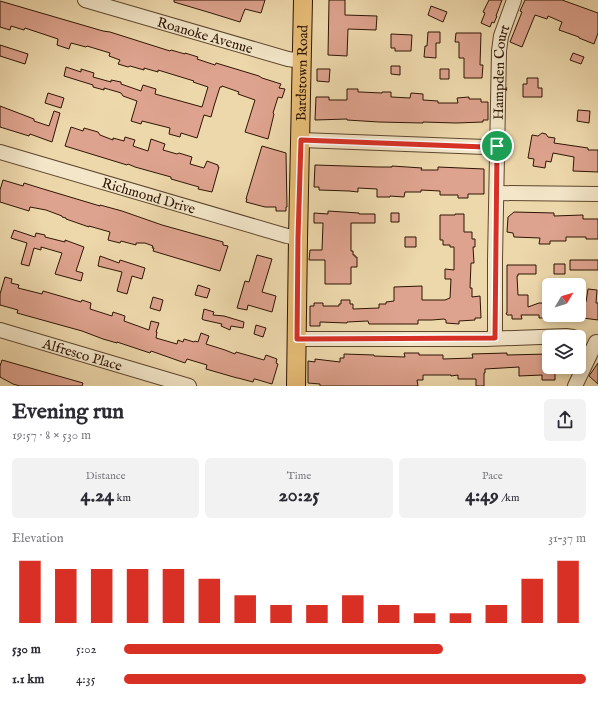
<!DOCTYPE html>
<meta charset="utf-8">
<style>
body{margin:0;font-family:"IM FELL English",serif;background:#f2f2f3;color:#2b2b33;height:100vh;display:flex;flex-direction:column;font-size:15px;white-space:nowrap}
*{box-sizing:border-box;margin:0}
p{font-size:13px;color:#7c7c81}
.icon{flex:none;width:22px;height:22px;fill:none;stroke:currentColor;stroke-width:2;stroke-linecap:round;stroke-linejoin:round}
.map{position:relative;height:386px;overflow:hidden}
.panel{display:flex;flex-direction:column;background:#fff;flex:1}
.panel>*{flex:none}
.needle{width:26px;rotate:52deg}
.tools{position:absolute;left:542px;top:278px;display:grid;gap:8px}
.tools a{display:grid;place-items:center;width:44px;height:44px;border-radius:6px;background:#fff;box-shadow:0 2px 6px #0003;font-size:20px}
.pin{position:absolute;display:grid;place-items:center;width:34px;height:34px;color:#fff;margin:-17px;border:2px solid #fff;border-radius:50%;box-shadow:0 1px 4px #0007}
.round{display:grid;place-items:center;flex:none;width:42px;height:42px;border-radius:6px;background:#f2f2f3}
.head{display:flex;align-items:center;justify-content:space-between;height:68px;padding:0 12px}
h1{font-size:22px;font-weight:700;line-height:30px}
.figures{display:grid;grid-template-columns:repeat(3,1fr);gap:6px;height:68px;padding:4px 12px}
.figures div{display:grid;align-content:center;border-radius:6px;background:#f2f2f3;text-align:center}
.figures b{font-size:20px;font-weight:700}
.figures small{font-size:11px;font-weight:400}
.figures p{font-size:11px}
.chart{height:112px;padding:8px 12px}
.chart p{display:flex;justify-content:space-between}
.chart svg{width:100%;height:72px;margin-top:4px;stroke:#d93025;stroke-width:6}
ul{padding:0 12px;list-style:none;font-size:13px}
li{display:grid;grid-template-columns:64px 48px 1fr;align-items:center;height:30px}
li i{height:10px;border-radius:5px;background:#d93025}
.map>svg:first-child{display:block}
.building{fill:#dea38e;stroke:#2e1503}
.lines{fill:none;stroke-linecap:round;stroke-linejoin:round}
.minor-casing{stroke:#5e462d;stroke-width:16}
.major-casing{stroke:#2e1503;stroke-width:20}
.minor{stroke:#f3e6c9;stroke-width:14}
.major{stroke:#e6bc76;stroke-width:18}
.route-casing{stroke:#fff;stroke-width:8}
.route{stroke:#d93025;stroke-width:5}
.labels{text-anchor:middle;stroke-width:3;stroke-linejoin:round;paint-order:stroke}
.street-label{font-size:14px;fill:#2e1503;stroke:#f3e6c9}
</style>
<div class="map">
<svg width="598" height="386" viewBox="0 0 598 386">
<rect width="100%" height="100%" fill="#edd8ac"/>
<filter id="stains"><feTurbulence type="fractalNoise" baseFrequency=".005" numOctaves="4"/><feColorMatrix values="0 0 0 0 .2 0 0 0 0 .09 0 0 0 0 .02 0 0 0 .5 -.17"/></filter>
<radialGradient id="worn" r=".72"><stop offset=".6" stop-color="#630" stop-opacity="0"/><stop offset="1" stop-color="#630" stop-opacity=".3"/></radialGradient>
<path class="building" d="M174,0H265L261,13L245,9L240,22L211,13L174,2Z
M329,0H345V15L377,16L376,30L348,29L347,56L328,55Z
M489,0H502L496,16H497L494,23L492,22L490,27L481,23L485,13L483,12Z
M525,0H562L598,13V33L594,44L579,38V37L559,30L562,22L548,16L547,19L535,15L522,47L510,42L522,12L520,11Z
M0,1L103,31L110,32L170,51L171,50L185,54V53L198,57L197,59L215,65L216,63L259,76L262,78L281,84L279,88L285,89L282,98L278,97L273,113L274,114L268,139L245,132L255,100L238,94L239,92L222,86V87H220L214,106L211,117L204,115L197,138L181,133L180,137L169,134L170,128L142,121L141,124L131,121L137,101L123,96L121,93L118,92L104,88V90L93,87V85L64,76L66,67L81,72V69L94,73L93,77L111,82V80L121,82V84L141,91L143,85L156,89L155,94L202,107L208,87L193,82L194,81L158,70V72L144,68V70L130,66L128,67L118,64L120,60L109,56L110,53L87,46L86,47L71,43L69,49L57,45L58,39L25,28L24,30L11,26L10,30L0,27Z
M431,6L447,12L443,22L428,15Z
M428,32H440V43H436V58L424,57L425,46H427Z
M456,33H481L480,65H483L482,78H464V58H459V42H455Z
M391,34L412,35L411,51H395V48H391Z
M0,45L28,54L25,64L0,56Z
M573,53L584,57L581,64L570,60Z
M391,66H400V75L391,74Z
M317,69H330L329,82L317,81Z
M440,69H449V79H440Z
M527,78H538V88H542V97H523V84H527Z
M347,89H358V92H360L382,93V92H391V97L410,98L411,93L423,94V100L438,101V103H458L457,98L469,97V99H481V102H488V120H483V122L456,123L423,122V123L379,122L347,120V119L315,120L316,97H329V100H347Z
M48,93L64,98L61,108L45,103Z
M0,106L34,119V121L49,126L54,111L60,113L52,142L30,134L29,136L0,127Z
M578,110L590,111L589,123L577,121Z
M71,127L83,131L84,128L98,132L100,135L113,140V138L124,141L125,137L135,140L133,146L148,151L151,139L165,144L163,150L177,154L179,153L192,157L190,164L204,168L207,161L218,165V167H219L212,192L198,189L199,187L171,179V177L135,167L128,164L127,165L65,146Z
M542,133L546,134L548,137L555,138L554,143L588,148V150H598V172L573,171L574,157L553,153L551,162L546,161L545,168L533,166L534,159L528,158L532,135L538,136Z
M262,146L286,153L287,207H286V211H276V207H265L246,202L247,199H246L252,179Z
M315,165L378,167H392V166L422,168L421,170H438V167L484,169V194H468V198H458V195H440V191L421,190V192H405L404,197L390,196V197H377V189L358,188V192L349,191L319,190V187H314Z
M3,180L23,186L24,183L40,188L100,206V205L122,211L162,225L223,242V245L228,246L220,271L153,251L154,248H152L153,246L145,243H136V245L121,241L120,243L108,240L110,232L89,226V227L66,219V218L62,217V216L46,210L30,207L29,211L0,202V190Z
M328,211L359,213V214H375V223H351V251H353V255H355V257H357V267H351V284H325V260H309L310,250H322L323,223H314V213L328,214Z
M514,212L554,213V216L583,215V219H598V239H586V237H566V241H550V244H539L540,238L514,237L513,233L507,232L508,217Z
M391,213H399V222H391Z
M455,214H464V232H472V239H475V247H473L474,263H471L470,288H472V297L480,296L481,318H475V320L459,321V324L446,323V320L444,319L432,320H418V324H369L368,321L347,322V323L320,322V326H310V306H314V303H323V306H339V304H341V300H350V304H353V309L379,308V304H386V302L394,301V287L422,286V300H445L450,298L451,279H445V269L454,270V247H450V245H443V240H440V215H455Z
M14,230L35,237L36,233L45,235V237L65,242V240L84,247L76,271L83,273L81,281L55,274L62,253L41,247V250L34,248L29,266L21,264L27,243L11,238Z
M405,237H416V247H405Z
M257,255L272,259L262,292L276,296L272,312L248,305L247,310L237,308L245,281L249,282Z
M100,256L119,263L120,260L145,268L142,279L132,276L127,294L117,291L122,272L98,266Z
M570,260H598V270H570Z
M554,264H565V274H554Z
M507,265H536V274H518V276H517L518,295H528V307L539,303H549V318H539V315H521L522,319H512V315H507L506,313H507Z
M5,277L12,279L11,283L19,285L18,288L42,294L43,291L81,302L82,300L91,303L90,309L112,316L113,312L125,316L124,321L149,330L151,321L159,323L156,332H157L156,338L177,344L178,340L183,342L184,339L194,342L195,341L198,342L201,333L209,336L206,344L225,350L235,354L236,352L264,360L266,355L277,359L276,363L278,364L272,384L255,379H254L253,382L238,378H237L206,369L207,365L187,359L185,363L151,351L150,353L117,342V343L103,339L82,331L17,313L18,310L0,305V294Z
M198,285L210,289L207,298L195,295Z
M588,289L597,290L596,303H598V320L583,318L585,302H586Z
M153,297L163,300L160,311L150,308Z
M204,309L214,312L213,315L224,316L244,322L243,328L231,326L230,330L221,326L222,324L204,320L202,319Z
M256,325L266,328L263,337L254,334Z
M404,353H419V355H443V359L473,358L472,354L507,353V355L549,354V367H555V380H542V375L519,376V367L485,369V373H484V386H476V379H458V375L451,376V375H423V380H417L418,386H320V384L308,383V361L315,362V359L340,362V358H344V354L374,355V356L405,357Z
M2,360L83,383L82,386H20L13,384L0,377V366Z
M598,363V384L589,376Z"/>
<g class="lines">
<defs>
<g id="minor">
<path id="s1" d="M85,0L288,59L302,61"/>
<path d="M301,140L485,147L497,146"/>
<path id="s2" d="M0,152L287,236L298,238"/>
<path d="M497,193L598,194"/>
<path id="s3" d="M0,330L189,386"/>
<path id="s4" d="M495,338V260L499,51L501,36L514,0"/>
<path d="M297,339H486L566,336L573,337"/>
<path d="M575,386L596,342"/>
</g>
<g id="major">
<path id="s5" d="M296,386L298,238L303,0"/>
</g>
</defs>
<use href="#minor" class="minor-casing"/>
<use href="#major" class="major-casing"/>
<use href="#minor" class="minor"/>
<use href="#major" class="major"/>
</g>
<g class="lines">
<defs>
<path id="route" d="M301,140L485,147L497,146L495,338L297,339L298,238Z"/>
</defs>
<use href="#route" class="route-casing"/>
<use href="#route" class="route"/>
</g>
<g class="labels">
<g class="street-label">
<text dy="5" stroke="none"><textPath href="#s1" startOffset="125">Roanoke Avenue</textPath></text>
<text dy="5" stroke="none"><textPath href="#s5" startOffset="313">Bardstown Road</textPath></text>
<text dy="5" stroke="none"><textPath href="#s4" startOffset="266">Hampden Court</textPath></text>
<text dy="5" stroke="none"><textPath href="#s2" startOffset="155">Richmond Drive</textPath></text>
<text dy="5" stroke="none"><textPath href="#s3" startOffset="86">Alfresco Place</textPath></text>
</g>
</g>
<rect width="100%" height="100%" filter="url(#stains)"/>
<rect width="100%" height="100%" fill="url(#worn)"/>
</svg>
<div class="tools">
<a><svg class="needle" viewBox="-14 -14 28 28"><path d="M0-13l5 13h-10z" fill="#e53935"/><path d="M0 13l5-13h-10z" fill="#7c7c81"/></svg></a>
<a><svg class="icon" aria-label="layers" viewBox="0 0 24 24"><path d="M12 4l9 5-9 5-9-5zM3 14l9 5 9-5"/></svg></a>
</div>
<div class="pin" style="left:497px;top:146px;background:#1e9e55"><svg class="icon" aria-label="arrive" viewBox="0 0 24 24"><path d="M6 21V4h12l-3 4 3 4H6"/></svg></div>
</div>
<section class="panel">
<div class="head"><div><h1>Evening run</h1><p>19:57 · 8 × 530 m</p></div><a class="round"><svg class="icon" aria-label="share" viewBox="0 0 24 24"><path d="M12 15V3M7 8l5-5 5 5M5 13v7h14v-7"/></svg></a></div>
<div class="figures">
<div><p>Distance</p><b>4.24<small> km</small></b></div>
<div><p>Time</p><b>20:25</b></div>
<div><p>Pace</p><b>4:49<small> /km</small></b></div>
</div>
<div class="chart"><p><span>Elevation</span>31–37 m</p>
<svg viewBox="0 0 160 44" preserveAspectRatio="none"><path d="M5 44V6M15 44V11M25 44V11M35 44V11M45 44V11M55 44V17M65 44V27M75 44V33M85 44V33M95 44V27M105 44V33M115 44V38M125 44V38M135 44V33M145 44V17M155 44V6"/></svg>
</div>
<ul>
<li><b>530 m</b>5:02<i style="width:69%"></i></li>
<li><b>1.1 km</b>4:35<i style="width:100%"></i></li>
</ul>
</section>
